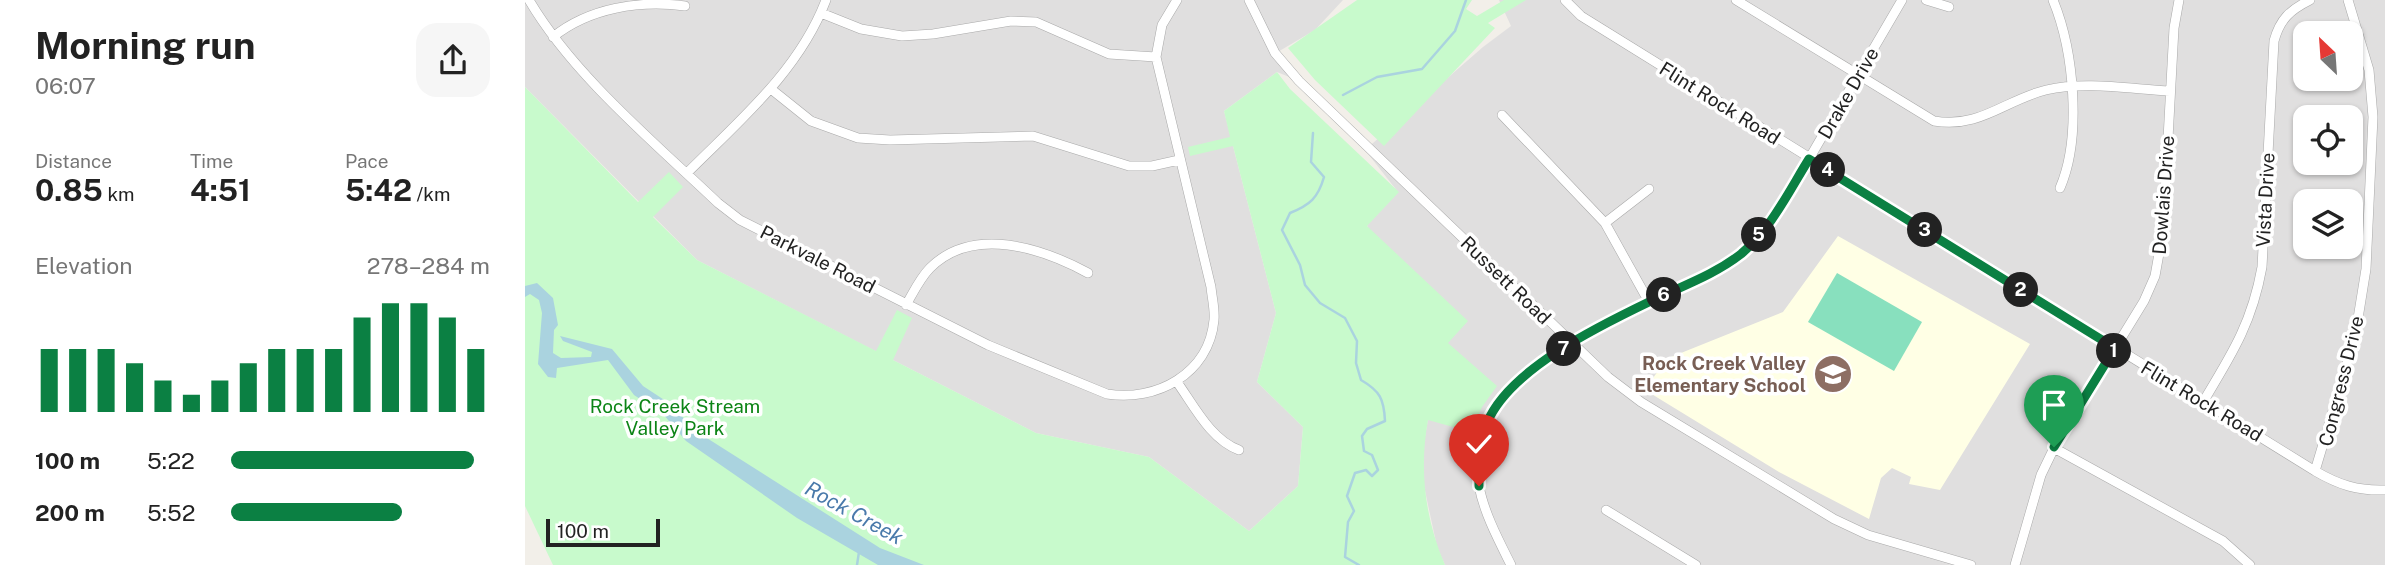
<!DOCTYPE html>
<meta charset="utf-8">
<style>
body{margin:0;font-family:"Public Sans",sans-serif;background:#f6f6f6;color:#222;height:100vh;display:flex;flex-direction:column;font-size:26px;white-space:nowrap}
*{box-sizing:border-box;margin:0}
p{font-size:23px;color:#767676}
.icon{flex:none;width:38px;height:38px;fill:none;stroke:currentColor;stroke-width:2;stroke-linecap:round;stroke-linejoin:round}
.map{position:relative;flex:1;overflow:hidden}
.drawer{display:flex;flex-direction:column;background:#fff;width:525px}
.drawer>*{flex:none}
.needle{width:46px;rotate:335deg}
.controls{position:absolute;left:1768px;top:21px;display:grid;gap:14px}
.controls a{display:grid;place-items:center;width:70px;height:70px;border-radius:14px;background:#fff;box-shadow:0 2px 5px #0004;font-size:35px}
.scale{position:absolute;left:21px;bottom:18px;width:114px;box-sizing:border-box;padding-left:7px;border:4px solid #222;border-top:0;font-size:19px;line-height:24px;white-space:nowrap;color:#222;-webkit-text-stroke:5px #fff;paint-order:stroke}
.pin{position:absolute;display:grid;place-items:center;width:60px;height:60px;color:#fff;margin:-72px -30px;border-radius:50% 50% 50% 0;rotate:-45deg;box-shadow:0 0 7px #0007}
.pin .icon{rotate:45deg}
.km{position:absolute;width:35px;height:35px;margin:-18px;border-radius:50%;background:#222;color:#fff;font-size:19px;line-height:35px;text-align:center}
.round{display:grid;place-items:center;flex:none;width:74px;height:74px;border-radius:21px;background:#f6f6f6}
.summary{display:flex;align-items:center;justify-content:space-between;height:119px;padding:0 35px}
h1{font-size:38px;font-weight:700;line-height:52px}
.stats{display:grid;grid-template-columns:repeat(3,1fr);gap:10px;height:119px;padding:7px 35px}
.stats div{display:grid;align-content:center}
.stats b{font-size:30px;font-weight:700}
.stats small{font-size:19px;font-weight:400}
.stats p{font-size:19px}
.chart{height:196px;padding:14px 35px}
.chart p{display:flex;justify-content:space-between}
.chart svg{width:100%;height:126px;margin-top:7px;stroke:#0b8043;stroke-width:6}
ul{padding:0 35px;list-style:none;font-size:23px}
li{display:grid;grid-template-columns:112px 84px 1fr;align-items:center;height:52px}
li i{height:18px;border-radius:9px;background:#0b8043}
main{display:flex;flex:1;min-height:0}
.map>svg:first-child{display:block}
.residential{fill:#e0dfdf;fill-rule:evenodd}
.education{fill:#ffffe5}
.park{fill:#c8facc}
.pitch{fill:#88e0be}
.water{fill:#aad3df}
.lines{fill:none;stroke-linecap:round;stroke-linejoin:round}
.stream{stroke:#aad3df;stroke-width:2.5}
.minor-casing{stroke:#a9a9a9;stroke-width:10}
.minor{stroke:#fff;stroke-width:9}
.route-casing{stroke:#fff;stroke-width:14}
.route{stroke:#0b8043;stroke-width:9}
.labels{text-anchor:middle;stroke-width:7;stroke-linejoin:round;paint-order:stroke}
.street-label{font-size:19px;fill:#222;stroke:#fff}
.education-label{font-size:19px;font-weight:bold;fill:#785e54;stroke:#fff;text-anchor:end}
.park-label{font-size:19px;fill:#0c8416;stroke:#fff}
.water-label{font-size:21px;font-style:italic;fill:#4a7aab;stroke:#fff}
</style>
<main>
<section class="drawer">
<div class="summary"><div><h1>Morning run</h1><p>06:07</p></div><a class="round"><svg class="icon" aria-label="share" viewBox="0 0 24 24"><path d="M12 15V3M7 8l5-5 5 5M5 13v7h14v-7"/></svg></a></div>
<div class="stats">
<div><p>Distance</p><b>0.85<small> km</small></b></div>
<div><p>Time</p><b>4:51</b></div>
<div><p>Pace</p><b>5:42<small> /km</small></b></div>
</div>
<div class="chart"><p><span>Elevation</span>278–284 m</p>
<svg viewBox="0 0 160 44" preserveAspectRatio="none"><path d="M5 44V22M15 44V22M25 44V22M35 44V27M45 44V33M55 44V38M65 44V33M75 44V27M85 44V22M95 44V22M105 44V22M115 44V11M125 44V6M135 44V6M145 44V11M155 44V22"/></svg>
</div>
<ul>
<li><b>100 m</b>5:22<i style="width:94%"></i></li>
<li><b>200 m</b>5:52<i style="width:66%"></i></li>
</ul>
</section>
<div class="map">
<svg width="1860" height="565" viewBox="0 0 1860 565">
<rect width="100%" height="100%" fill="#f2efe9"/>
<path class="residential" d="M0,0H818L790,30L751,53L774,81L752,72L699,111L751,313L732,382L778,427L773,486L724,531L624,457L511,433L172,260L0,87Z
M974,0H1860V565H920L912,547L899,486L897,454L903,419L842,225L873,192L840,150L958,47L986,26ZM1780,33H1825V79H1780ZM1780,117H1825V163H1780ZM1780,201H1825V247H1780Z"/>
<path class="education" d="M1313,236L1505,344L1415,490L1384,484L1386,477L1367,468L1356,478L1344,519L1254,472L1120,390L1141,359L1258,312Z"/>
<path class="park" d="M832,0H947L941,9L952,16L979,0H1001L963,23L970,28L859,146L790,80L763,48Z
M752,72L765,89L874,192L842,226L943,321L923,343L972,386L957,407L946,432L903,420C894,469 900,519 920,565H28L0,506V87L113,202L144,172L158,187L128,217L172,260L351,351L372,310L387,318L368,360L511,433L624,457L724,531L773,486L778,427L732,382L751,313L708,146L665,156L663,147L705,137L699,111Z"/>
<path class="pitch" d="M1312,273L1397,322L1369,371L1283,322Z"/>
<path class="water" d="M12,283L28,298L33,325L29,330L28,353L36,358L66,357L67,352L38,341L35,336L87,349L118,386L150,407L166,428L355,548L399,565H353L272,518L161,441L138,414L109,395L83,360L32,368L31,378L23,377L13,364L17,313L14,300L5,294L0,297V286Z"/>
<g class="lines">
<path class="stream" d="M818,95L852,77L897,69L930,31L941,0
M788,133L786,162L799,177C793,198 785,205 765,213L757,230L775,265L780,285L795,303L820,318L832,341L831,363L836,380C855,391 859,399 860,421L842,429L837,436L839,451L847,455L853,470L847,476L841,470L830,473L822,496L829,511L823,522L820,557L834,565
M332,565L334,552"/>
<defs>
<path id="minor" d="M4,0C48,75 130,143 193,203L215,220L463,345L582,394C631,402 684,374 689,320C690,309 687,298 686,287L631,57L637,25L652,0
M724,0L750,53L774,81L1083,377L1116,402L1309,519L1343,535L1446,565
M1040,0L1056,16L1790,471C1814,485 1833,491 1860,490
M1211,0L1409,121C1454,129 1480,100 1521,90C1560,81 1605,89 1645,91
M1401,0L1424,7
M1528,0C1549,51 1557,137 1535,188
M296,13L336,29L377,36L408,34L486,21L511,22L584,54L631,57
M28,37C64,8 114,0 160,6
M246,89L286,121L333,138L365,140L508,136L604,166H627L654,160
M977,115L1080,223L1124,302
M162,173C214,121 274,71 301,0
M1080,223L1124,189
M381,305C388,293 395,278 405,268C448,225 517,248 563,273
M652,382C669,406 686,440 714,450
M1678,402C1707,354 1727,323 1737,267L1749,41C1755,19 1765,10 1785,0
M1529,448L1698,541L1725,565
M1790,471L1830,337L1841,269L1848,117L1844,70L1823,0
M1081,510L1171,565
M986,565C974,541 959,513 954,486C937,390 1054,336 1125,301C1160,284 1198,273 1226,244C1253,217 1272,180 1291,147C1320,98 1348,49 1377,0
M1490,565L1516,475L1529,448L1619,301L1630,276L1638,231L1649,28L1654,0"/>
</defs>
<use href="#minor" class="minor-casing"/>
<use href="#minor" class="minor"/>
</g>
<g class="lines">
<defs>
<path id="route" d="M954,486C954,463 953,444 962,423C984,369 1076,325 1126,301C1157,286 1189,275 1216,254C1246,229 1264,191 1284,159L1590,348L1529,447"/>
</defs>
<use href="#route" class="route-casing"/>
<use href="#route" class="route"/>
</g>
<defs>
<symbol id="school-disc" viewBox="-11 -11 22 22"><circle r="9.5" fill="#8d6e63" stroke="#fff"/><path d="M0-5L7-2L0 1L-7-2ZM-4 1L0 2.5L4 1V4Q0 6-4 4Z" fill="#fff"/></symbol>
</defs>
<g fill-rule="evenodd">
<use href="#school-disc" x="1286" y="352" width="44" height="44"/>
</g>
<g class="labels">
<g class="street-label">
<text transform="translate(1323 93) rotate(-60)" y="7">Drake Drive</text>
<text transform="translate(1195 103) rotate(32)" y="7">Flint Rock Road</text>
<text transform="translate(1638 195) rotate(-86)" y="7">Dowlais Drive</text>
<text transform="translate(1740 200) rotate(-87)" y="7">Vista Drive</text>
<text transform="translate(293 259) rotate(27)" y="7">Parkvale Road</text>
<text transform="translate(981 280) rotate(44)" y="7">Russett Road</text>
<text transform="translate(1816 381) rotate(-76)" y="7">Congress Drive</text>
<text transform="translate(1677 401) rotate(31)" y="7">Flint Rock Road</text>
</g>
<g class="education-label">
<text x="1281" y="370">Rock Creek Valley<tspan x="1281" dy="22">Elementary School</tspan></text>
</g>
<g class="park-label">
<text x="150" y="413">Rock Creek Stream<tspan x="150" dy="22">Valley Park</tspan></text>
</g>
<g class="water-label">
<text transform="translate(329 513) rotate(29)" y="7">Rock Creek</text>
</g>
</g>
</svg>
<div class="controls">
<a><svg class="needle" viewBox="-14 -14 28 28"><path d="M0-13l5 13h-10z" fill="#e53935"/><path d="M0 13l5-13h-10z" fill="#767676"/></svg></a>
<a><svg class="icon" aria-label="locate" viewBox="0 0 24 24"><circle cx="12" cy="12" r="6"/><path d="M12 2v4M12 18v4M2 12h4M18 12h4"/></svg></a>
<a><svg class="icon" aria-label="layers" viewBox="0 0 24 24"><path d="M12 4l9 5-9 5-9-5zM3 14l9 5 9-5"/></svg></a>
</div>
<div class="scale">100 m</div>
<div class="pin" style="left:1529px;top:447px;background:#1e9e55"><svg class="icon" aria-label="arrive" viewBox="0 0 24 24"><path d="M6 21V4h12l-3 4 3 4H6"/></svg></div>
<div class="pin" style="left:954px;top:486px;background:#d93025"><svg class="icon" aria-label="check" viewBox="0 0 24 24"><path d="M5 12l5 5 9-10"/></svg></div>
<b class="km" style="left:1589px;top:351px">1</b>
<b class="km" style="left:1496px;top:290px">2</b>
<b class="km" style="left:1400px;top:230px">3</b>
<b class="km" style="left:1303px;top:170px">4</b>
<b class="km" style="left:1234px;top:235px">5</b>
<b class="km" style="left:1139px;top:295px">6</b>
<b class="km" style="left:1039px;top:349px">7</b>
</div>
</main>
